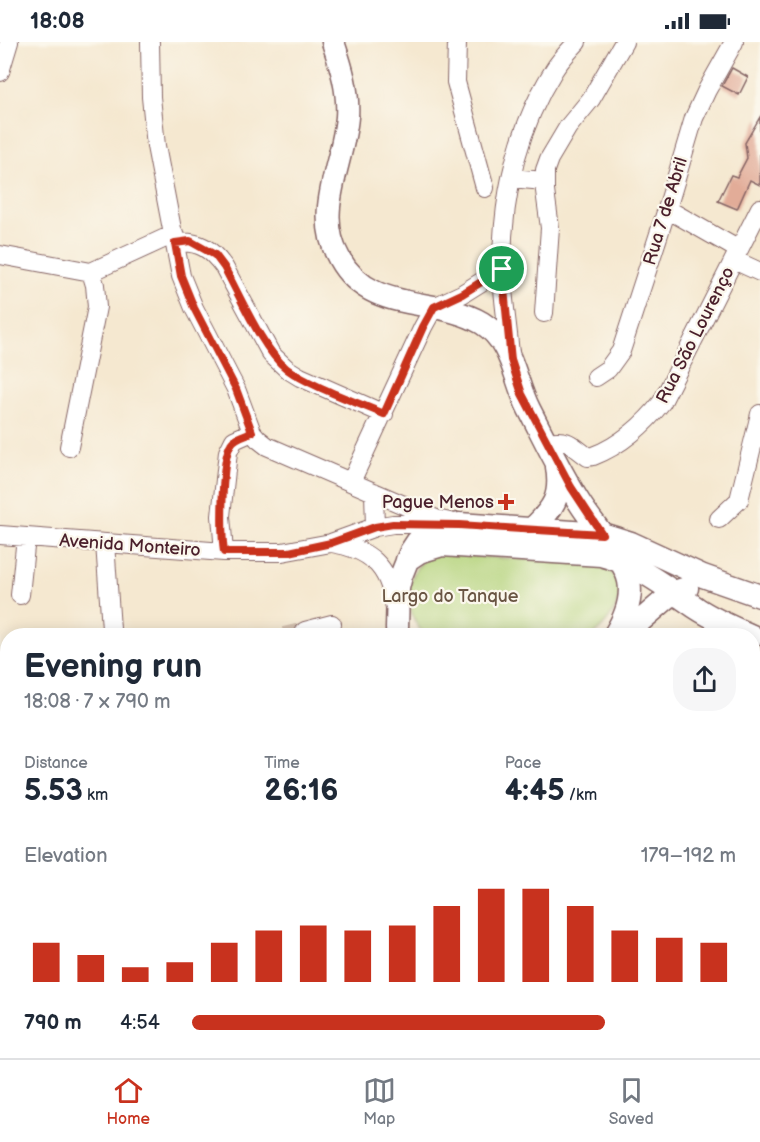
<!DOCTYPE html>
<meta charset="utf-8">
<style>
body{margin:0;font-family:"Balsamiq Sans",sans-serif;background:#f6f6f7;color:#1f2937;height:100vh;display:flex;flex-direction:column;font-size:22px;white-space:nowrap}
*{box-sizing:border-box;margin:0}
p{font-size:20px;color:#747a83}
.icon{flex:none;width:33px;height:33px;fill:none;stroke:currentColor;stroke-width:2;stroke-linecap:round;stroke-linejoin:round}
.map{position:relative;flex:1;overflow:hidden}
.side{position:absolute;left:0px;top:586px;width:760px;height:430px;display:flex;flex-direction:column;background:#fff;border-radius:24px 24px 0 0;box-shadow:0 3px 15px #0003}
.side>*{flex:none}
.pin{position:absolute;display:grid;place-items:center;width:51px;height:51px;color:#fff;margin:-26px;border:3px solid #fff;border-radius:50%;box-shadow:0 2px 6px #0007}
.round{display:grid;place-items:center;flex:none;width:63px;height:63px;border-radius:24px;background:#f6f6f7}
.headline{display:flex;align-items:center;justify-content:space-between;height:102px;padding:0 24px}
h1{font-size:33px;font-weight:800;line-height:45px}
.metrics{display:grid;grid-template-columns:repeat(3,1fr);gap:9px;height:102px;padding:6px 24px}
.metrics div{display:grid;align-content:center}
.metrics b{font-size:30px;font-weight:800}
.metrics small{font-size:16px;font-weight:400}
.metrics p{font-size:16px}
.chart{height:168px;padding:12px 24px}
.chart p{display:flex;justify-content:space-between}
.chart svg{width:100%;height:108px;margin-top:6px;stroke:#c8321e;stroke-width:6}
ul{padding:0 24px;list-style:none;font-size:20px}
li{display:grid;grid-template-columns:96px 72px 1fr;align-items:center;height:45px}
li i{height:15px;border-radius:8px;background:#c8321e}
.status{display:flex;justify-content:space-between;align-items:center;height:42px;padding:0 30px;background:#fff;direction:ltr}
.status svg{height:16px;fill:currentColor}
.menu{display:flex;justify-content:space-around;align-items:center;height:84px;border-top:2px solid #e0e1e3;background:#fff;font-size:16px;color:#747a83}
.menu a{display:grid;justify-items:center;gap:3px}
.menu .on{color:#c8321e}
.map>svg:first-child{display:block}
.green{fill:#b4d37b;stroke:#7f7953;stroke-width:1.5}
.building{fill:#e2ac98}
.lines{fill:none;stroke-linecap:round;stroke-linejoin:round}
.minor-tunnel{stroke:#d3c0af;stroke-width:18;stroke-dasharray:18 9;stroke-linecap:butt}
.minor-casing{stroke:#866565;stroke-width:20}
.major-casing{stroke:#866565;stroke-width:25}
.minor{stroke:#fff;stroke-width:18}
.major{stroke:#fff;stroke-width:22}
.route-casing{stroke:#fff;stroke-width:12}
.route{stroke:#c8321e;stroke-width:8}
.poi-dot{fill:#c8321e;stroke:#fbf7ec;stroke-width:2}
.labels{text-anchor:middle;stroke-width:4.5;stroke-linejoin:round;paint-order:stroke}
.street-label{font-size:18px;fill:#4a1f2b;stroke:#fbf7ec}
.poi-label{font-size:18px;fill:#4a1f2b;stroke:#fbf7ec;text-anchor:end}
.park-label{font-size:18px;fill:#6a5543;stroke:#fbf7ec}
</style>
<div class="status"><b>18:08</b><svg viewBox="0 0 49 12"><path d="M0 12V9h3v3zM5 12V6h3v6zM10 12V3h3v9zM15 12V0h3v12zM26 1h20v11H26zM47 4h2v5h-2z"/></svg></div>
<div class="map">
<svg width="760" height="1016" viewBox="0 0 760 1016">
<rect width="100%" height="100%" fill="#fbf7ec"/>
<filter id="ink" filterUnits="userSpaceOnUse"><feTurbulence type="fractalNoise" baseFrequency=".0167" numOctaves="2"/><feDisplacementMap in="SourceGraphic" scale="12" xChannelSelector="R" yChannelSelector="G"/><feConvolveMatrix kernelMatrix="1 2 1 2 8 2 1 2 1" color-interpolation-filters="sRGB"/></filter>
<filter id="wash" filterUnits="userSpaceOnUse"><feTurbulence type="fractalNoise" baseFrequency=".008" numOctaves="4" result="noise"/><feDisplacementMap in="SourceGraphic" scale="24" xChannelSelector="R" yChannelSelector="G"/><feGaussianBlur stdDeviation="1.35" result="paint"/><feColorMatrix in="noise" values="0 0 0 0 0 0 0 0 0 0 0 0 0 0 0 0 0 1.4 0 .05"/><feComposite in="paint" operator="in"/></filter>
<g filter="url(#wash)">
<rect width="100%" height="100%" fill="#f5e8d0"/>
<path class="green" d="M433,512L594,521C637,535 618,574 592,594H426C402,571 402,528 433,512Z"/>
<g id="blocks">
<path class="building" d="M732,26L748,35L739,53L722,44Z
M760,75V143L750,138L737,167L718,159L731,133L737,135L747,116L745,101Z"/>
</g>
</g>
<g filter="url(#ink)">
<use href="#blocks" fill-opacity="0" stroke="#866565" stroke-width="1.5"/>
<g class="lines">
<path class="minor-tunnel" d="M284,594L305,589"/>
<defs>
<path id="minor" d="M150,0L151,55L156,104L181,234L194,266L236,347L252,390L258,397L267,404L436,477L459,482
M457,0L456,40L485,146
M0,30L9,0
M511,136L544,139
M667,167L739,208
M175,201C199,198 211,207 224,225L271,312L287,327L300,335L384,372
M0,213L91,230
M734,218L760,230
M91,230L174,192
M544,271L550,186L545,149V128L549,117L568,85L591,57L624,0
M510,313C508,284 502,254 502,226C502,157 517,87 554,28C560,18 569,9 577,0
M596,335L608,327L621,309L667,167L694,76L707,48L734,0
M548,400C569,396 572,404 588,415L593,414C620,404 645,382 662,360L760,166
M69,405L97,265L95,243L91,230
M351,440L423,285L434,265L462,252L502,227
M374,450L375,485
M719,477L739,458L760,372
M0,493L224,510H282L331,501L375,485L393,482H437
M105,501L111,587
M332,501C369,507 389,524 394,562
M224,510L221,474L228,410L234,398L252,390
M20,553L26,495
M305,589L332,582
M753,768H760
M753,869L760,871
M0,939L8,936
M753,957L760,927
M71,1010L75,1016
M359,1010L376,1016
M486,1010V1016
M671,1010V1016
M106,1016L114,1010
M179,1016L185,1010
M336,1016L338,1010
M397,1016V1010"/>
<path id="major" d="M333,0C341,24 349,49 347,75C343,122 313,171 339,216C370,273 434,253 482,281C513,300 514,338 529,367C545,398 562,434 581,463C593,482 625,518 629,539C633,559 624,578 614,594
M532,487C553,467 562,455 557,425
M407,518L419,510L442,503L601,513C638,522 667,546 698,567C715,578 734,586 752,594
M397,587L398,546L401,534L411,509L417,500L427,491L459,482L602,492L631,501L703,534L760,554
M623,594L674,550L687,546
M0,757L8,755
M544,1010L545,1016"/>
</defs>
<use href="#minor" class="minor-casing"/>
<use href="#major" class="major-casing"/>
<use href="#minor" class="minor"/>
<use href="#major" class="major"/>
</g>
</g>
<g class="lines" filter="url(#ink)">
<defs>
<path id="route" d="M190,199L215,213L224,225C240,254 262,307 287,327C310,344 356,360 384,372L423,285L434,265L462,252L502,227L511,318L522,352L571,445L602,492L459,483L393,482L375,485L331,501L289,510H224C221,490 221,417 231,402C235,395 245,393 252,390L236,347L194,266L181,234L175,201Z"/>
</defs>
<use href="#route" class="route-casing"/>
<use href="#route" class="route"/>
</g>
<path class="poi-dot" d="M503 451h6v6h6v6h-6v6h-6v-6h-6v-6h6z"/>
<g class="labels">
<g class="street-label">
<text transform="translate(665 169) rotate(-73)" y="6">Rua 7 de Abril</text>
<text transform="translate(695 293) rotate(-63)" y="6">Rua São Lourenço</text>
<text transform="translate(130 503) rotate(4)" y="6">Avenida Monteiro</text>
</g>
<g class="poi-label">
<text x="494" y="466">Pague Menos</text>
</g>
<g class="park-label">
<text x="450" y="560">Largo do Tanque</text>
</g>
</g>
</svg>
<div class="pin" style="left:502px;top:227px;background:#1e9e55"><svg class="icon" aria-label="arrive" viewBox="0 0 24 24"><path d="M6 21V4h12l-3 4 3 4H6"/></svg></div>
<section class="side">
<div class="headline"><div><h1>Evening run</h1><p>18:08 · 7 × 790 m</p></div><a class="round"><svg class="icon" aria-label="share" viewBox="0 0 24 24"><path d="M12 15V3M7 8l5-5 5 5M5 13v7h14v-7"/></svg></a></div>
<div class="metrics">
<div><p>Distance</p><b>5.53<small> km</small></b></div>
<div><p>Time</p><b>26:16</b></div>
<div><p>Pace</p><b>4:45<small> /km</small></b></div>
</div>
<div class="chart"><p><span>Elevation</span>179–192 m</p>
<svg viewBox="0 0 160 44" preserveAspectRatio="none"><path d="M5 44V28M15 44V33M25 44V38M35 44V36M45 44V28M55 44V23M65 44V21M75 44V23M85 44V21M95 44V13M105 44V6M115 44V6M125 44V13M135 44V23M145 44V26M155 44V28"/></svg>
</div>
<ul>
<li><b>790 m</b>4:54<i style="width:76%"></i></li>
</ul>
</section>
</div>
<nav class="menu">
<a class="on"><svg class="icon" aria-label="home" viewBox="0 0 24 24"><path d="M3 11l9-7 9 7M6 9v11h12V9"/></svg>Home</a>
<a><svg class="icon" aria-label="map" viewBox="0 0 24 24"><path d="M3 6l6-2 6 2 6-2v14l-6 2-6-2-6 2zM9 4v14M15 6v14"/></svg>Map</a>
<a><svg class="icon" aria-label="saved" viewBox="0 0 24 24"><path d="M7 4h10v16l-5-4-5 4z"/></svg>Saved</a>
</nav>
